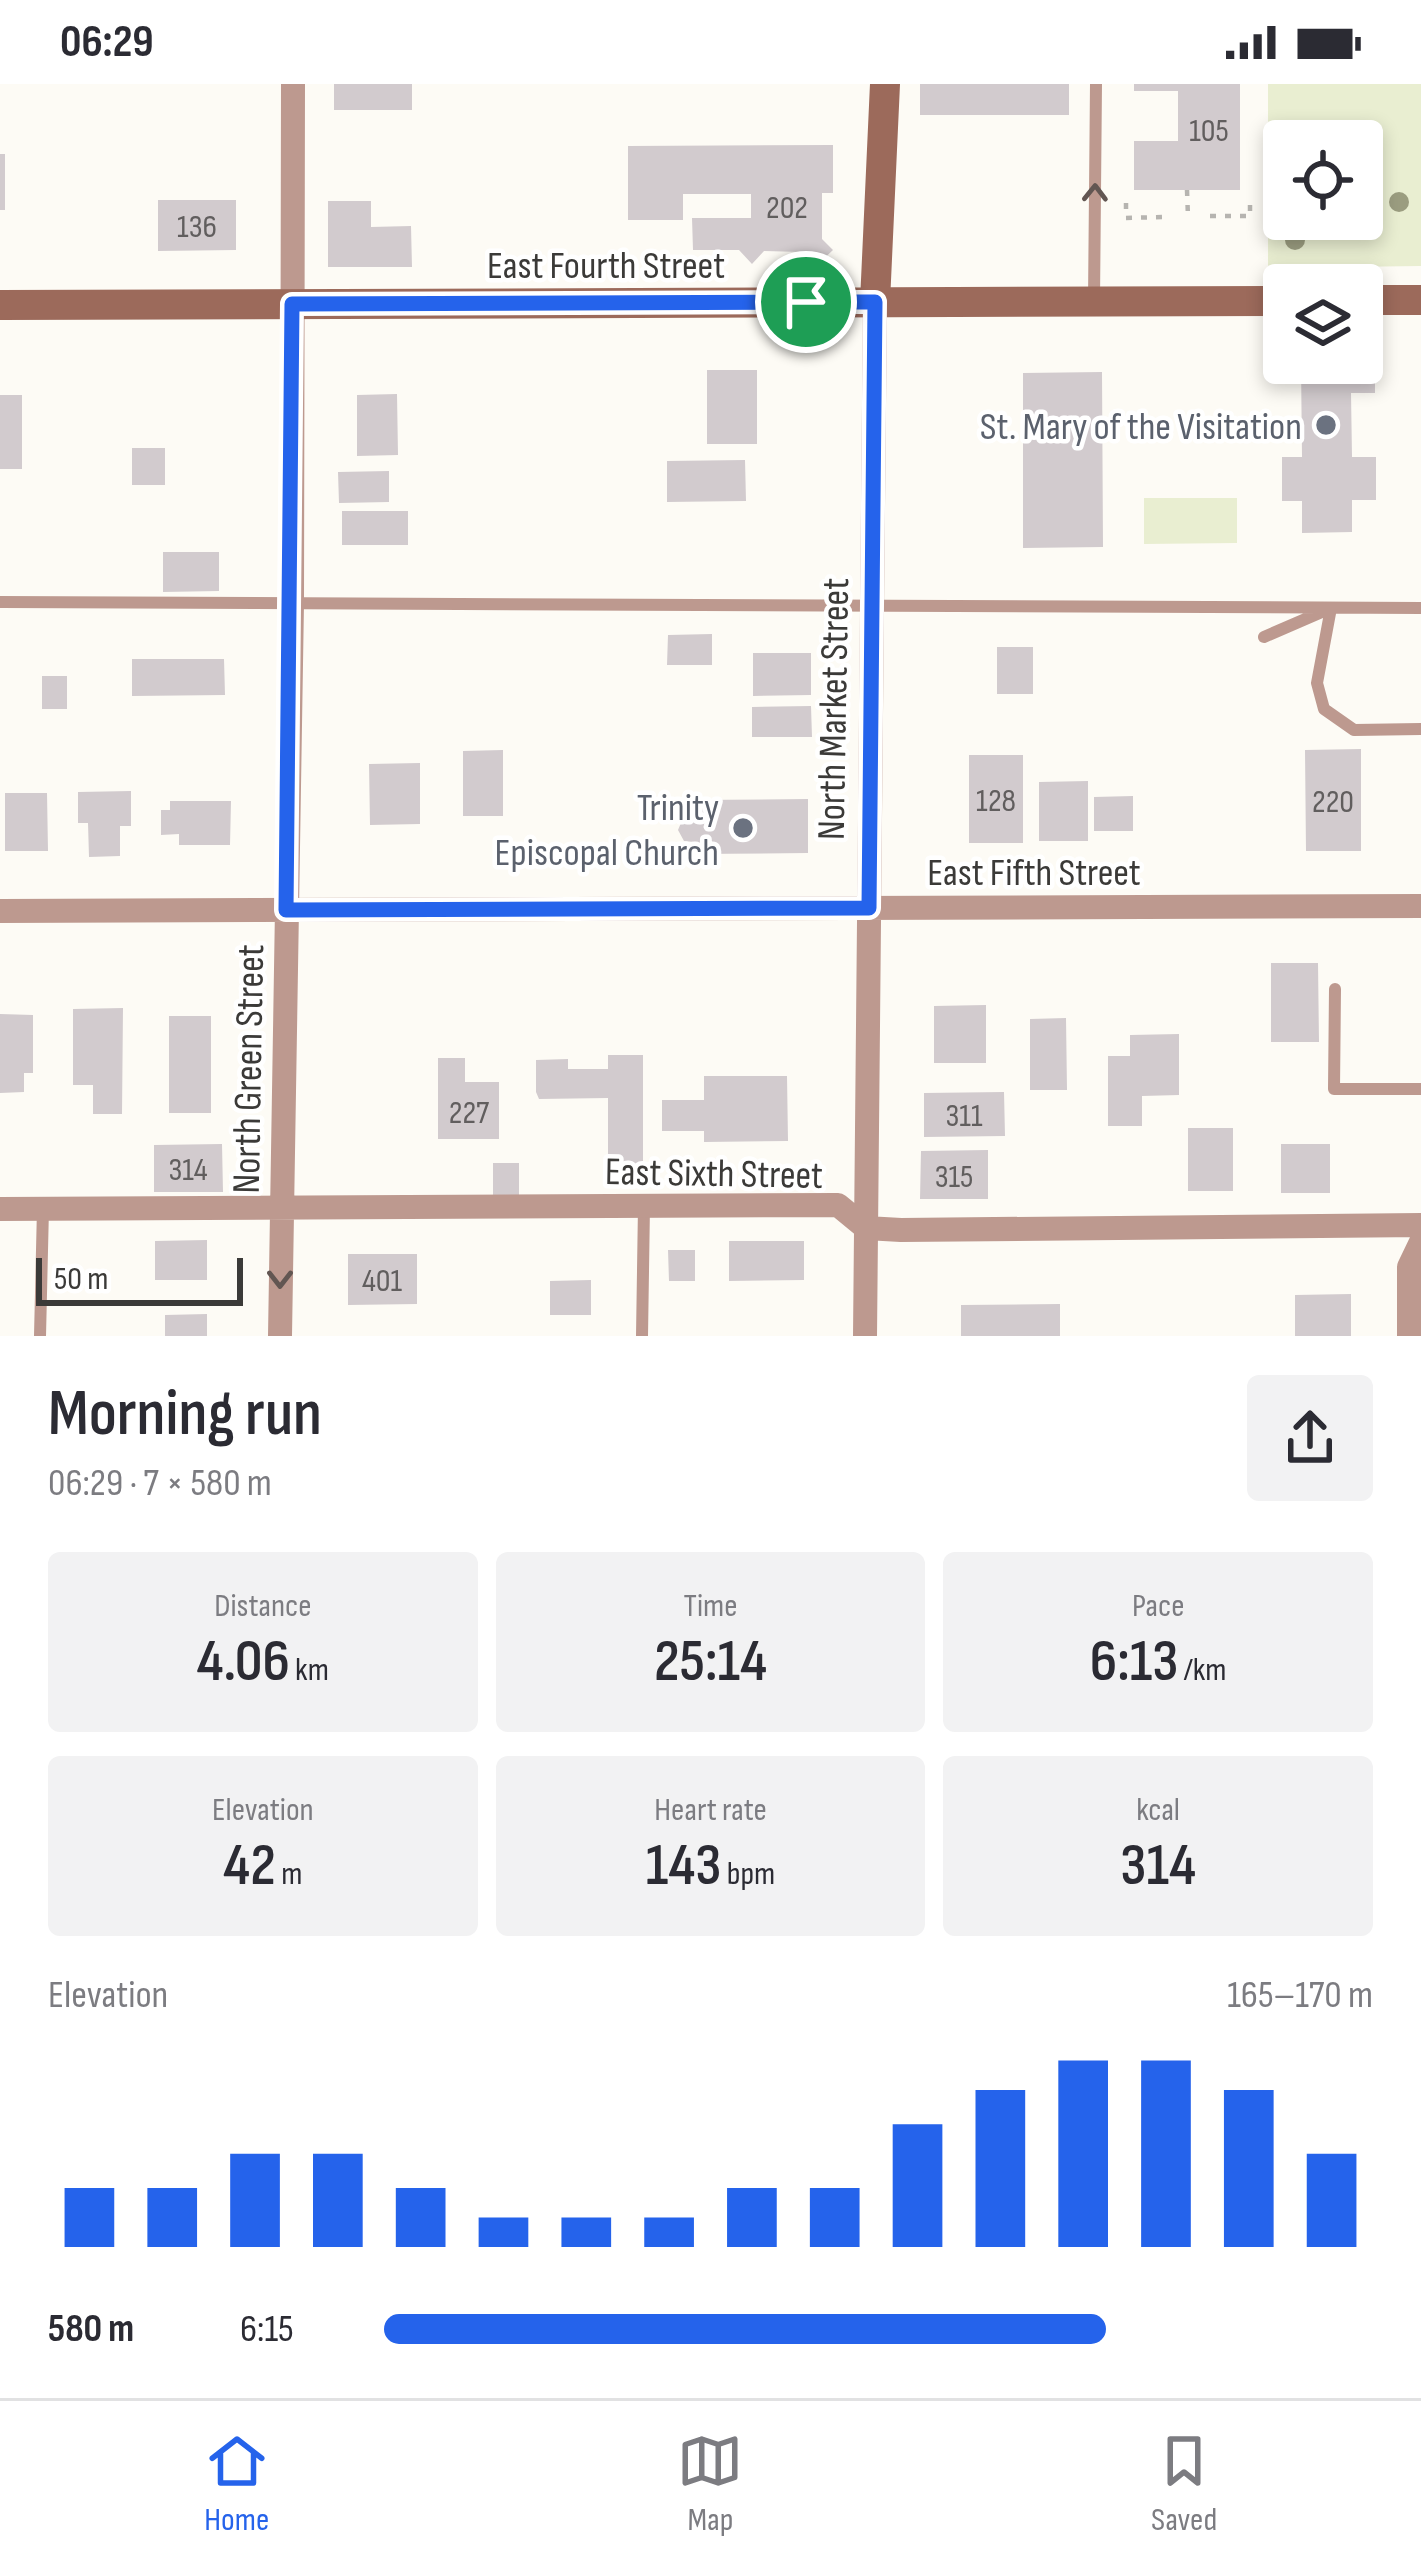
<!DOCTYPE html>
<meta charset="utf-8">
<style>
body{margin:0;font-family:"Sofia Sans Condensed",sans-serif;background:#f2f2f3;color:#2b2b33;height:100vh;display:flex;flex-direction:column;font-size:45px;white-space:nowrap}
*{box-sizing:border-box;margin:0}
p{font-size:39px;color:#7c7c81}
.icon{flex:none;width:66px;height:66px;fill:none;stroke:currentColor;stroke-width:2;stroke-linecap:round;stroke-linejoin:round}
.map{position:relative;height:1252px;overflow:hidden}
.sheet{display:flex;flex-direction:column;background:#fff;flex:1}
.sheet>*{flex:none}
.controls{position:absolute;left:1263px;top:36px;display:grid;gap:24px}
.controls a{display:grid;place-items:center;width:120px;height:120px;border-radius:12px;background:#fff;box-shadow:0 6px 18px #0003;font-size:60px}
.scale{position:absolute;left:36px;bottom:30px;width:207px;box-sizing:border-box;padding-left:12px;border:6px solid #3b3a38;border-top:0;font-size:33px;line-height:42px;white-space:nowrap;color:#3b3a38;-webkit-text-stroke:9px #fff;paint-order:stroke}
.pin{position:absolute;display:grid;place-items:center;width:102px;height:102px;color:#fff;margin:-51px;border:6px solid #fff;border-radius:50%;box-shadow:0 3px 12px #0007}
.round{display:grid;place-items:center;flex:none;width:126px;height:126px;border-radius:12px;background:#f2f2f3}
.overview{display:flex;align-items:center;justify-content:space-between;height:204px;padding:0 48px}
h1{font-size:66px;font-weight:600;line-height:90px}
.figures{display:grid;grid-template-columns:repeat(3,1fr);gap:18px;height:204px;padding:12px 48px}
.figures div{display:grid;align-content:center;border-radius:12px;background:#f2f2f3;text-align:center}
.figures b{font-size:60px;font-weight:600}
.figures small{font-size:33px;font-weight:400}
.figures p{font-size:33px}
.chart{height:336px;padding:24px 48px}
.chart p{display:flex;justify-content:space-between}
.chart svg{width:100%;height:216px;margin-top:12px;stroke:#2563eb;stroke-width:6}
ul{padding:0 48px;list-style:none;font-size:39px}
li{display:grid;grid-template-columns:192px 144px 1fr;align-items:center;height:90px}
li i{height:30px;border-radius:15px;background:#2563eb}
.status{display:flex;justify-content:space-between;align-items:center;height:84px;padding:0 60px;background:#fff;direction:ltr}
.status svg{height:33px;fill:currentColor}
.dock{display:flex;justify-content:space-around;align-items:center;height:168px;border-top:3px solid #e1e1e2;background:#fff;font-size:33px;color:#7c7c81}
.dock a{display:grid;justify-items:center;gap:6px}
.dock .active{color:#2563eb}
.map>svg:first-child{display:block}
.green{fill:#e9eed1;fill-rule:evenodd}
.building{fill:#d2cbce}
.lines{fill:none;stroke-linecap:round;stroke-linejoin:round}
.path{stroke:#b6b4b0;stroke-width:4.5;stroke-dasharray:6 9;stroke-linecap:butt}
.lane{stroke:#bd998f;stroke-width:12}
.street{stroke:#bd998f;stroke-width:24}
.secondary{stroke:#9c6a5b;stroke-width:30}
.tree{fill:#9b9d80}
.oneway{stroke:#625652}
.route-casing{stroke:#fff;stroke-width:24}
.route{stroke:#2563eb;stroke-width:15}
.worship-dot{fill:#6b7280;stroke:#fff;stroke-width:4.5}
.labels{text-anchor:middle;stroke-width:9;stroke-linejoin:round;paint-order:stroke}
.number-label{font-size:33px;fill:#615e5e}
.street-label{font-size:39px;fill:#3b3a38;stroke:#fff}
.worship-label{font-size:39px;fill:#5b616d;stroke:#fff;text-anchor:end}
</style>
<div class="status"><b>06:29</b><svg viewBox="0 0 49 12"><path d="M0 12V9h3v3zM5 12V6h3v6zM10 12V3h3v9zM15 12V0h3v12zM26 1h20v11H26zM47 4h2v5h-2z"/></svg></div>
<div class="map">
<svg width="1421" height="1252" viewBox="0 0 1421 1252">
<rect width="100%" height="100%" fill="#fdfbf5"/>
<path class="green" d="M1268,0H1421V182L1268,184ZM1284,57H1362V135H1284Z
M1144,414H1237V459L1144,460Z"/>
<path class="building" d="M334,0H412V26H334Z
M920,0H1069V31H920Z
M1134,0H1240V106H1134V57H1178V7H1134Z
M833,61V109H822V155L833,166L816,182L802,168L764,167L752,180L739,166H693L692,134H751V110H683V136H628V62Z
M0,70H5V126H0Z
M158,116H236V166L158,167Z
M328,117H371V143L411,142L412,183H328Z
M1362,274H1375V309H1351L1352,373H1376V416H1352V448L1302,449V417H1282V373H1302L1301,279H1362Z
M707,286H757V360H707Z
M1102,288L1103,463L1023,464V289Z
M397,310L398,371L357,372V311Z
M0,311H22V385H0Z
M132,364H165V401H132Z
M745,376L746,417L667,418V377Z
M389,387V418L339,419L338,388Z
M342,427H408V461H342Z
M163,468H219V507L163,508Z
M712,550V581H667L668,551Z
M997,563H1033V610H997Z
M753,569H811V611L753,612Z
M132,575H224L225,611L132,612Z
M42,592H67V625H42Z
M811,622L812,653H752V623Z
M1361,665V767H1306L1305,666Z
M503,666V732H463V667Z
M969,671H1023V759H969Z
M420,679V740L370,741L369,680Z
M1088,697V757H1039V698Z
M131,707V742H120V772L89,773L88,739H78V708Z
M5,709H47L48,767H5Z
M1133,712V747H1094V713Z
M808,715V769L694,770V758L684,757L678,746L683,734L694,732V716Z
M170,717H231L230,761H179V750L161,751V726H170Z
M1271,879H1318L1319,958H1271Z
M986,921V979H934V922Z
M123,924L122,1030H93V1001H73V925Z
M0,930L33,931V989H24V1008L0,1009Z
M169,932H211V1029H169Z
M1066,934L1067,1006H1030V935Z
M1179,950V1011L1142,1012V1042H1108V972H1130V951Z
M608,971H643V1085H608V1014L539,1015L536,1008V976L568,975V985H608Z
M438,974H465V998H499V1055H438Z
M704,992H787L788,1057L704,1058V1047H662V1016H704Z
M1004,1008L1005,1052L924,1053V1009Z
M1188,1044H1233V1107H1188Z
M222,1060L223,1108H154V1061Z
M1281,1060H1330V1109H1281Z
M988,1066V1115H920L921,1067Z
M493,1079H519V1111H493Z
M207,1156V1196H155V1157Z
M729,1157H804V1196L729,1197Z
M668,1166H695V1197H669Z
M348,1170H417V1220L348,1221Z
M591,1196V1231H550V1197Z
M1351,1210V1252H1295V1211Z
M1060,1220V1252H961V1221Z
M207,1230V1252H165V1231Z"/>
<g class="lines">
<path class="path" d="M1187,106L1188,133
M1126,119V134L1163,133
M1210,132H1250V113"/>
<path class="lane" d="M1094,216L1096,0
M0,518L1421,524
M1264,553L1331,524L1317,599L1324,625L1354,646L1421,645
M1335,905L1334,1005H1421
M40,1252L43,1124
M642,1252L644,1122"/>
<path class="street" d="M0,827L1421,822
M0,1125L838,1121L866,1144L901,1146L1421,1141
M280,1252L292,519L293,0
M865,1252L875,218
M1409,1252V1183L1421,1158"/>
<path class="secondary" d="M1362,216H1421
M875,218L885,0
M0,221L1284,217"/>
</g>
<g class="tree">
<circle cx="1399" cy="118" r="10"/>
<circle cx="1295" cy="156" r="10"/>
</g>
<defs><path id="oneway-chevron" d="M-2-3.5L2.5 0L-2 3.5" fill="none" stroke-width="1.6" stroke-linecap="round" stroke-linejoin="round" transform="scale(3)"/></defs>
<g class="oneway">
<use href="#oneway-chevron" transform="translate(1095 109) rotate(-89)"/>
<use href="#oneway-chevron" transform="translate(280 1195) rotate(90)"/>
</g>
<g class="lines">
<defs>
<path id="route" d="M806,218H875L869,824L286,826L292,220Z"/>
</defs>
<use href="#route" class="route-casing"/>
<use href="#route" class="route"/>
</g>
<g class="worship-dot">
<circle cx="1326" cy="341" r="12"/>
<circle cx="743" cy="744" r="12"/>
</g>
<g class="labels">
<g class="number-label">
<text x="1209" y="57">105</text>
<text x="787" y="134">202</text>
<text x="197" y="153">136</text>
<text x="996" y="727">128</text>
<text x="1333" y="728">220</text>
<text x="469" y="1039">227</text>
<text x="964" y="1042">311</text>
<text x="188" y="1096">314</text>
<text x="954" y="1103">315</text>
<text x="382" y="1207">401</text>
</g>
<g class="street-label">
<text x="606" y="194">East Fourth Street</text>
<text transform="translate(832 625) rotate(-89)" y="14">North Market Street</text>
<text x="1034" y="801">East Fifth Street</text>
<text transform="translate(247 985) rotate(-89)" y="14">North Green Street</text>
<text transform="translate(714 1088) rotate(1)" y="14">East Sixth Street</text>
</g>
<g class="worship-label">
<text x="1302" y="355">St. Mary of the Visitation</text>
<text x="719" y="736">Trinity<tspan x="719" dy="45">Episcopal Church</tspan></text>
</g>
</g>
</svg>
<div class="controls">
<a><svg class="icon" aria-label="locate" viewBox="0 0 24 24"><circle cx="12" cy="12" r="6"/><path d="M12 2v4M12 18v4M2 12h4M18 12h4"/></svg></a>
<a><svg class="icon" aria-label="layers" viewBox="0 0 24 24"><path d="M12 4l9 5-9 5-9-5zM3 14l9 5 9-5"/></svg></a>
</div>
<div class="scale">50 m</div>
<div class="pin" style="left:806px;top:218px;background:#1e9e55"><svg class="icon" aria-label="arrive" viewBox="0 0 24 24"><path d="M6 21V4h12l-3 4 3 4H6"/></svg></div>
</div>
<section class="sheet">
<div class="overview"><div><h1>Morning run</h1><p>06:29 · 7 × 580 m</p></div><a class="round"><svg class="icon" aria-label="share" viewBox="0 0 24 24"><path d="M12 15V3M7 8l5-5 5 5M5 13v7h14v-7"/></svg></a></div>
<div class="figures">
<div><p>Distance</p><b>4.06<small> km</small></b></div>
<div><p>Time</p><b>25:14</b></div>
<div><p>Pace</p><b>6:13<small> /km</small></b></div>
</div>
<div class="figures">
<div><p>Elevation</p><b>42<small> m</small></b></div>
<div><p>Heart rate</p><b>143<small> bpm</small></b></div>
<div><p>kcal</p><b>314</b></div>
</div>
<div class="chart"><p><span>Elevation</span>165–170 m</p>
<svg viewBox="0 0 160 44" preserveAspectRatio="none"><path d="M5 44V32M15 44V32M25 44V25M35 44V25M45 44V32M55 44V38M65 44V38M75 44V38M85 44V32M95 44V32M105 44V19M115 44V12M125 44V6M135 44V6M145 44V12M155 44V25"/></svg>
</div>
<ul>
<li><b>580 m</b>6:15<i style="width:73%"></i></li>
</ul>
</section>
<nav class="dock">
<a class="active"><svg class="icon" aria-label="home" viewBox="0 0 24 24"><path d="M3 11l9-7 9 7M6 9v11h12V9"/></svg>Home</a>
<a><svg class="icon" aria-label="map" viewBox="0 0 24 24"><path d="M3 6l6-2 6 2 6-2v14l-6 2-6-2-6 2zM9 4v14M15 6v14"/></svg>Map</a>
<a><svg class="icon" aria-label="saved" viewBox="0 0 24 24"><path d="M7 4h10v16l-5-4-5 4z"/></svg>Saved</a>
</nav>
